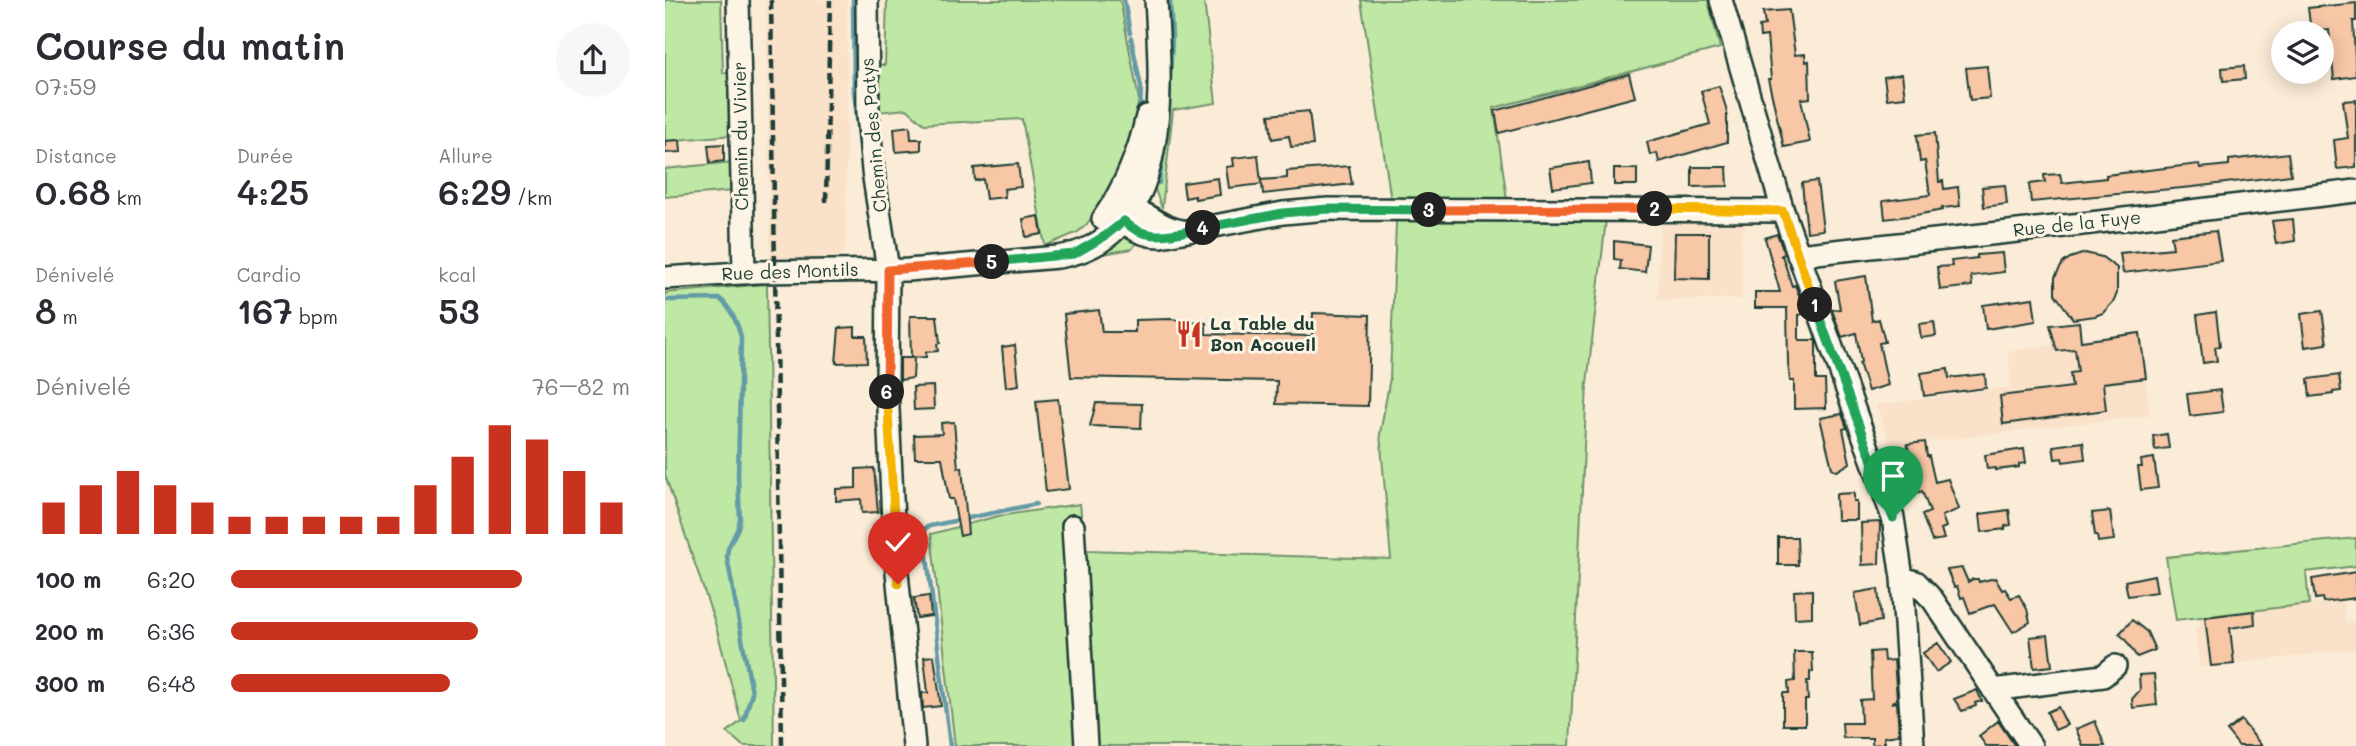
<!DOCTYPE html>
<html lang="fr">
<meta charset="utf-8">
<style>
body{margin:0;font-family:Mali,sans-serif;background:#f7f7f7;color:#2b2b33;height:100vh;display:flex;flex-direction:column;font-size:26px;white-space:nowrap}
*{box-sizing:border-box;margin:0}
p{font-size:23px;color:#7c7c81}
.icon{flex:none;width:38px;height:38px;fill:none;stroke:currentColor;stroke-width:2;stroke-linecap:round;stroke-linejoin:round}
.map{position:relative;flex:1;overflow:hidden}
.details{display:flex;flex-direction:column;background:#fff;width:665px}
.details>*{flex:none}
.buttons{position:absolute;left:1606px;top:21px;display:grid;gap:14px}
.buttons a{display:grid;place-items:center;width:63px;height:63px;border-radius:50%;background:#fff;box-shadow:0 4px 18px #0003;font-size:35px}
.pin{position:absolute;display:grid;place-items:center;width:60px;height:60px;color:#fff;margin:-72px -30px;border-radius:50% 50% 50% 0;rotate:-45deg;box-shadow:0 0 7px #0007}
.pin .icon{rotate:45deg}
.km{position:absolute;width:35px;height:35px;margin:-18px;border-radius:50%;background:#222;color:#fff;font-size:19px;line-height:35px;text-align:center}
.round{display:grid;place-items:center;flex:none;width:74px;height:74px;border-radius:37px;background:#f7f7f7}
.head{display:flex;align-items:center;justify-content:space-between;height:119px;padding:0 35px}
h1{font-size:38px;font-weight:600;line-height:52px}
.metrics{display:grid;grid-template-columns:repeat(3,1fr);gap:10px;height:119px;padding:7px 35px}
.metrics div{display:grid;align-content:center}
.metrics b{font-size:35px;font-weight:600}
.metrics small{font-size:19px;font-weight:400}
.metrics p{font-size:19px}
.chart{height:196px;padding:14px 35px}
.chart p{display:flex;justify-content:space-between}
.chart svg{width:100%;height:126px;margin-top:7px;stroke:#c8321e;stroke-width:6}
ul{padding:0 35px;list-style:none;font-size:23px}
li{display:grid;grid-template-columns:112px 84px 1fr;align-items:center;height:52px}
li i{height:18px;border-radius:9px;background:#c8321e}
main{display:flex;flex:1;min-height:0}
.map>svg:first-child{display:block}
.built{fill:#fae1c9}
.green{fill:#bfe8a4;stroke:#6f926c;stroke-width:2}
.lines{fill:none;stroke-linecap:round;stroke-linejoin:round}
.stream{stroke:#649ba7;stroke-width:4.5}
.building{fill:#f7c7a6;stroke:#1f3d34;stroke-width:2}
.minor-casing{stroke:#1f3d34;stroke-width:26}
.minor{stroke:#fcf5e5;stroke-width:21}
.rail{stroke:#1f3d34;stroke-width:4.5;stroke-dasharray:10 5;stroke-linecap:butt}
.split-1-casing{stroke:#fff;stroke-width:14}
.split-2-casing{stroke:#fff;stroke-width:14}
.split-3-casing{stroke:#fff;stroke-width:14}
.split-4-casing{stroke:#fff;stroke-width:14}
.split-5-casing{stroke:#fff;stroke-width:14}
.split-6-casing{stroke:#fff;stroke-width:14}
.split-7-casing{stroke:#fff;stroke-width:14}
.split-1{stroke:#22a559;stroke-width:9}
.split-2{stroke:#f5b400;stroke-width:9}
.split-3{stroke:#f0652b;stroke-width:9}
.split-4{stroke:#22a559;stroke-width:9}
.split-5{stroke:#22a559;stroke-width:9}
.split-6{stroke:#f0652b;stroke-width:9}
.split-7{stroke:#f5b400;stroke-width:9}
.labels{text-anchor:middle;stroke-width:6;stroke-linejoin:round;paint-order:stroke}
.street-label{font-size:18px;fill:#1f3d34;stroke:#fcf5e5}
.poi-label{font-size:18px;font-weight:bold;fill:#1f3d34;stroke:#fcf5e5;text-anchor:start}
</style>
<main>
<section class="details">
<div class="head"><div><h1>Course du matin</h1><p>07:59</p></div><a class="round"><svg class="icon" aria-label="share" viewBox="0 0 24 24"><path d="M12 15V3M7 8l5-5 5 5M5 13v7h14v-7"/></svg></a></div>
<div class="metrics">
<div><p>Distance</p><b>0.68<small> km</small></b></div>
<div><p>Durée</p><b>4:25</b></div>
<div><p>Allure</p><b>6:29<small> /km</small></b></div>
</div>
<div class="metrics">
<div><p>Dénivelé</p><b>8<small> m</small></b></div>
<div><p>Cardio</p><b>167<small> bpm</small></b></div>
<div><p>kcal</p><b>53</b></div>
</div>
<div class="chart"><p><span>Dénivelé</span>76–82 m</p>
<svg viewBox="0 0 160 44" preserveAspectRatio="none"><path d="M5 44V33M15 44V27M25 44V22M35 44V27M45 44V33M55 44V38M65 44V38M75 44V38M85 44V38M95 44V38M105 44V27M115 44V17M125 44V6M135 44V11M145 44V22M155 44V33"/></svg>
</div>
<ul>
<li><b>100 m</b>6:20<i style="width:73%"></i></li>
<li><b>200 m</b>6:36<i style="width:62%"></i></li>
<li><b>300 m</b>6:48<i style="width:55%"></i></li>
</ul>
</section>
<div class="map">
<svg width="1691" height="746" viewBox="0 0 1691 746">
<rect width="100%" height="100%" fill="#fbecd8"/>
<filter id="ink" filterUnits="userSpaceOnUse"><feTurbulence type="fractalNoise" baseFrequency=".0143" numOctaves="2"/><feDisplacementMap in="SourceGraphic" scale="14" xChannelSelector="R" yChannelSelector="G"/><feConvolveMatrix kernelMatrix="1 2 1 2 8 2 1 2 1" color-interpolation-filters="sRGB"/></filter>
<g filter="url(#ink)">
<path class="built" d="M101,0H182L181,248L172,259H105Z
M1081,220V228L1076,235L1077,299L993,300L995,221Z
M1475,333L1485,415L1226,446L1211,405L1346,387L1343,351Z
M1678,600L1680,622L1691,621V649L1535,668L1530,627L1536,626L1534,617Z"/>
<path class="green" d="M0,0H56L58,73H67L68,135L0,141Z
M222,0H455L474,100L462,151L447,187L422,224L413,232L380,246L357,119L259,124L242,109L203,113L201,65H220Z
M500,0H539L551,103L508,110L497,208L489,187L502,112Z
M696,0H1043L1055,48L829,108L842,199L843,221L941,220L922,384L905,746H290L266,534L333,516L415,504L420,550L726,559L715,434L725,378L731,223L725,194Z
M68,162V191L0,197V169Z
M464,235L475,238L467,249L413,258L450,238Z
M102,284L109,746H78L62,732L76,721L50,623L0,475V293Z
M1691,538V566L1641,572L1644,604L1511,620L1501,557Z"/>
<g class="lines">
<path class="stream" d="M188,0L189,91L197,162
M459,0L465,33
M466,38L476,87L475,111
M504,99L507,37L505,0
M494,183L503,122
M3,300L55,299C66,308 73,324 76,337L73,477L75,519L73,528L63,548L62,557L87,693L79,720
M285,746L259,532L260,528L265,526L371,504"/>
</g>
<path class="building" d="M1691,3V21H1688L1691,76L1669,79L1664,30L1646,32L1643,8Z
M1124,10L1130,55L1140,54L1141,62L1144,61L1145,98L1136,99L1145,142L1119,147L1103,79H1106L1102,36L1095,37L1094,26L1100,25L1098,12Z
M1322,66L1325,98L1305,100L1301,68Z
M1579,66L1580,79L1558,81L1557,68Z
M964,74L970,97L834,133L830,111Z
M1237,74L1240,97L1222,99L1219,77Z
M1054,86L1062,111V142L994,162L992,153L985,155L982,142L1045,124L1036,91Z
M1691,100V167L1672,169L1669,140L1683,138L1678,101Z
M644,111L648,145L626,147L624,136L607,139L604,115Z
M245,126L246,139H256V150L231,152L229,128Z
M1270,133L1274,182L1278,181L1279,189L1293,187L1295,206L1277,208L1278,210L1251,215L1220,219L1218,201L1265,195L1260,161L1255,162L1252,135Z
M15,140L16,152L0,153V141Z
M59,144V161L45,163L43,145Z
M1623,153L1626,175L1528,187L1366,202L1364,184L1380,182L1379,175L1395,174L1397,183L1441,178V175L1534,164L1535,168L1564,165V160Z
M593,155L596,183V180L622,178V171L684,166L687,184L598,194L597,184L564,188L561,167L569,166L568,158Z
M924,162L926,183L888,188L885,168Z
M353,164L356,187L339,189L340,197L321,199L318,179L310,181L309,168Z
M1027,167H1062L1063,186L1027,187Z
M949,169H972V185H949Z
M553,178L555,195L530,199V196L520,198L518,183Z
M1152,181L1158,230L1142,232L1137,183Z
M1340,185L1342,204L1319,207L1317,187Z
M374,216L377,234L361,237L358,219Z
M1628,219L1630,241L1611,244L1607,221Z
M1551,231L1556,261L1458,273L1455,253L1508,248L1506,236Z
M1010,233H1044V279L1009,278Z
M1112,234L1120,254L1115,256L1117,255L1127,286L1130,285L1141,313L1134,315V340H1150L1151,342V380H1160L1161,408L1129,409V381H1125L1123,363L1122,308H1090V292H1115L1100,238Z
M949,241L983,245L980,272L955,269L956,260L949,259Z
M1337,253L1339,272L1306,276L1307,286L1275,290L1272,267L1287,266L1286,261L1312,258V255Z
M1420,253L1437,257L1452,268V293L1449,301L1438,313L1430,316L1408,319L1390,294V277L1398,263L1405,258Z
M1201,276L1207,321L1214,319L1220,342L1214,343L1223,385L1203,391L1194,363L1196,362L1191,333L1177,337L1167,310L1175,309L1170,281Z
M1368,298L1371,321L1321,329L1318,305Z
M434,310L437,332H470V320L505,319L541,323V334L647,336L648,313L705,315L703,406L611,404L612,381L406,377L399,314Z
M1657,311L1662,344L1640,347L1636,314Z
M1551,312L1555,346L1550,347L1552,361L1538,363L1532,315Z
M245,316H272L275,343L272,344L273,351L261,352V357L246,358Z
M1269,322L1271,336L1256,338L1254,324Z
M1414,322L1416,341L1475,333L1481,378L1438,383L1441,410L1338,424L1335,396L1407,387L1405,373L1413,372L1410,349L1392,351L1385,325Z
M190,327V336H201L202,362L171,363L174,328Z
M350,345L354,385L341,387L337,347Z
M235,358H249L248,378L235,380Z
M1283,369L1284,378L1320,374L1321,388L1259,396L1256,373Z
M1674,375L1676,391L1668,392V394L1645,397L1643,379Z
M268,386L269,409L249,410L248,387Z
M1555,390L1558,412L1525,416L1522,394Z
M393,399L404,489L381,492L371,401Z
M431,403L477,404L476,428L425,426Z
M1177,414L1182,428L1178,429L1185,463L1172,471L1167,468L1155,418Z
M289,422L293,468L297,467L303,534L295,536L288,499H284L277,458H250L249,435L277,434L276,423Z
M1502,434L1504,448L1490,450L1488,436Z
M1260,442L1262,456H1264L1270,482L1283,479L1294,509L1277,516L1281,527L1276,529L1279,539L1267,541L1257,515L1265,512L1257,491L1235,499L1225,469L1245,466L1244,458H1246L1242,444Z
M1418,442L1420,459L1398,462L1397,458L1390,459L1388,446Z
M1359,449L1361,463L1354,464V467L1331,470V468L1322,469L1320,455Z
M1489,458L1493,488L1476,490L1473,467H1477L1476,460Z
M209,468L213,512L197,513L196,499L171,501V489L191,488V469Z
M1189,493V501H1192V520H1172L1171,494Z
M1344,510L1346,525L1340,526V529L1317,532L1315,514Z
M1445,511L1449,540L1433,542L1432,535H1430L1427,513Z
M1215,522L1214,564L1197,565L1196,523Z
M1113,537H1132L1133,565H1113Z
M1297,568L1303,582L1308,579H1313L1314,582L1330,578L1337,590L1340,589L1346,598L1354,595L1362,609L1365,622L1348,632L1330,604L1305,613L1299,597L1296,598L1292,586L1289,587L1282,570Z
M1691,572V598L1658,602L1657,598L1650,599L1647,579Z
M1489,575L1492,592L1463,596L1460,581Z
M1213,589L1216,621L1195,625L1190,593Z
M1147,590V617L1130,618L1129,591Z
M264,596L266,616L252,618L249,598Z
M1589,611L1590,624L1565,628L1569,664L1546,666L1540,617Z
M1467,620L1482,632L1490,650L1472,657L1459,638L1454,634Z
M1383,635L1387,666L1369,668L1365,637Z
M1273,643L1286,662L1271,672L1258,653Z
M1218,651L1219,661L1229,660L1232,699L1226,703L1232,702L1234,735L1219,737V744L1207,745V738H1178L1177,723H1196L1195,700L1207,699L1205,652Z
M1129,652H1147L1148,672H1145V681H1142L1143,700H1140V725H1118V693H1124L1123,682L1130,681Z
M269,656L276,706L258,708L257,693H263L259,657Z
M1489,674L1492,705L1468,708L1467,699L1475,690L1474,675Z
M1312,690L1317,701L1310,703L1311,706L1297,711L1289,699Z
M1393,707L1402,725L1390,730L1382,712Z
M1576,720L1597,746H1574L1562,731Z
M1333,721L1350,746H1321L1314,736Z
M1430,721L1440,746H1418L1411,729Z"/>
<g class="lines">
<defs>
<path id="minor" d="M73,0L79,273
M202,0L203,113L208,171L223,270L222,386L229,542L249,746
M1056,0L1118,211L1228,518L1237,578L1248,746
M454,209C482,207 491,228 517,231
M438,219C460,187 474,153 482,116
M459,221C469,231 482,236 496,236L618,213L663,209L1118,211
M1133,255L1417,224L1691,191
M0,278L91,272L243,270L393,257C509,239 496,85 491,0
M408,526L421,746
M1237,578L1251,582L1268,600L1366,746
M1328,690L1438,676L1450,666"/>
</defs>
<use href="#minor" class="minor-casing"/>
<use href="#minor" class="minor"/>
<path class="rail" d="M106,0L117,746
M161,202L165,0"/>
</g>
</g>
<g class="lines" filter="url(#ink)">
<defs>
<path id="split-1" d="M1150,305L1228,518"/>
<path id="split-2" d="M990,209L1118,211L1150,305"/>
<path id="split-3" d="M764,210L990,209"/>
<path id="split-4" d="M538,228L618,213L663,209L764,210"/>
<path id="split-5" d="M327,262L409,254L440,236L459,221C482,244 510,233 538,228"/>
<path id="split-6" d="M222,392L223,270L327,262"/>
<path id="split-7" d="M222,392L233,584"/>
</defs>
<use href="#split-1" class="split-1-casing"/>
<use href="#split-2" class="split-2-casing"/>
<use href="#split-3" class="split-3-casing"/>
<use href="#split-4" class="split-4-casing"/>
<use href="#split-5" class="split-5-casing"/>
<use href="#split-6" class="split-6-casing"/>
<use href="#split-7" class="split-7-casing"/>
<use href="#split-1" class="split-1"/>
<use href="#split-2" class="split-2"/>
<use href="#split-3" class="split-3"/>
<use href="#split-4" class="split-4"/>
<use href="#split-5" class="split-5"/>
<use href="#split-6" class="split-6"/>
<use href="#split-7" class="split-7"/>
</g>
<defs>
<symbol id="restaurant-bare" viewBox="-9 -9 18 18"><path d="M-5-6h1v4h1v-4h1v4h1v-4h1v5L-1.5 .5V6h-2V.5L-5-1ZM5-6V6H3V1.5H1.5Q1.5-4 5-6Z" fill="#c8321e" stroke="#fcf5e5" stroke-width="2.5" paint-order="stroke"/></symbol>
</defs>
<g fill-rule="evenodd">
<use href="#restaurant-bare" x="505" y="315" width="38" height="38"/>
</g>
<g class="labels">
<g class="street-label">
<text transform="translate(209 135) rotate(-95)" y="6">Chemin des Patys</text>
<text transform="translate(76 136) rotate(-91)" y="6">Chemin du Vivier</text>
<text transform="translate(1412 224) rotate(-6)" y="6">Rue de la Fuye</text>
<text transform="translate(125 272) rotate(-2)" y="6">Rue des Montils</text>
</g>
<g class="poi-label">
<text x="545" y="330">La Table du<tspan x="545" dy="21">Bon Accueil</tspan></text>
</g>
</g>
</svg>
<div class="buttons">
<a><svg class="icon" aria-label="layers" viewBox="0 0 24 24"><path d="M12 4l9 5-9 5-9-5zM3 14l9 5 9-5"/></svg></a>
</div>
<div class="pin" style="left:1228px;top:518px;background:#1e9e55"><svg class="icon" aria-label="arrive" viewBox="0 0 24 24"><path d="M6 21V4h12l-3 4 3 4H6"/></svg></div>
<div class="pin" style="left:233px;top:584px;background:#d93025"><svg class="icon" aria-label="check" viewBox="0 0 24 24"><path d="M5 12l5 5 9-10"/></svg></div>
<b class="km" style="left:1150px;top:305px">1</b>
<b class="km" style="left:990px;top:209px">2</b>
<b class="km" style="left:764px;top:210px">3</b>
<b class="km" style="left:538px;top:228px">4</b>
<b class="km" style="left:327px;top:262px">5</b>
<b class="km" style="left:222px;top:392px">6</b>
</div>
</main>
